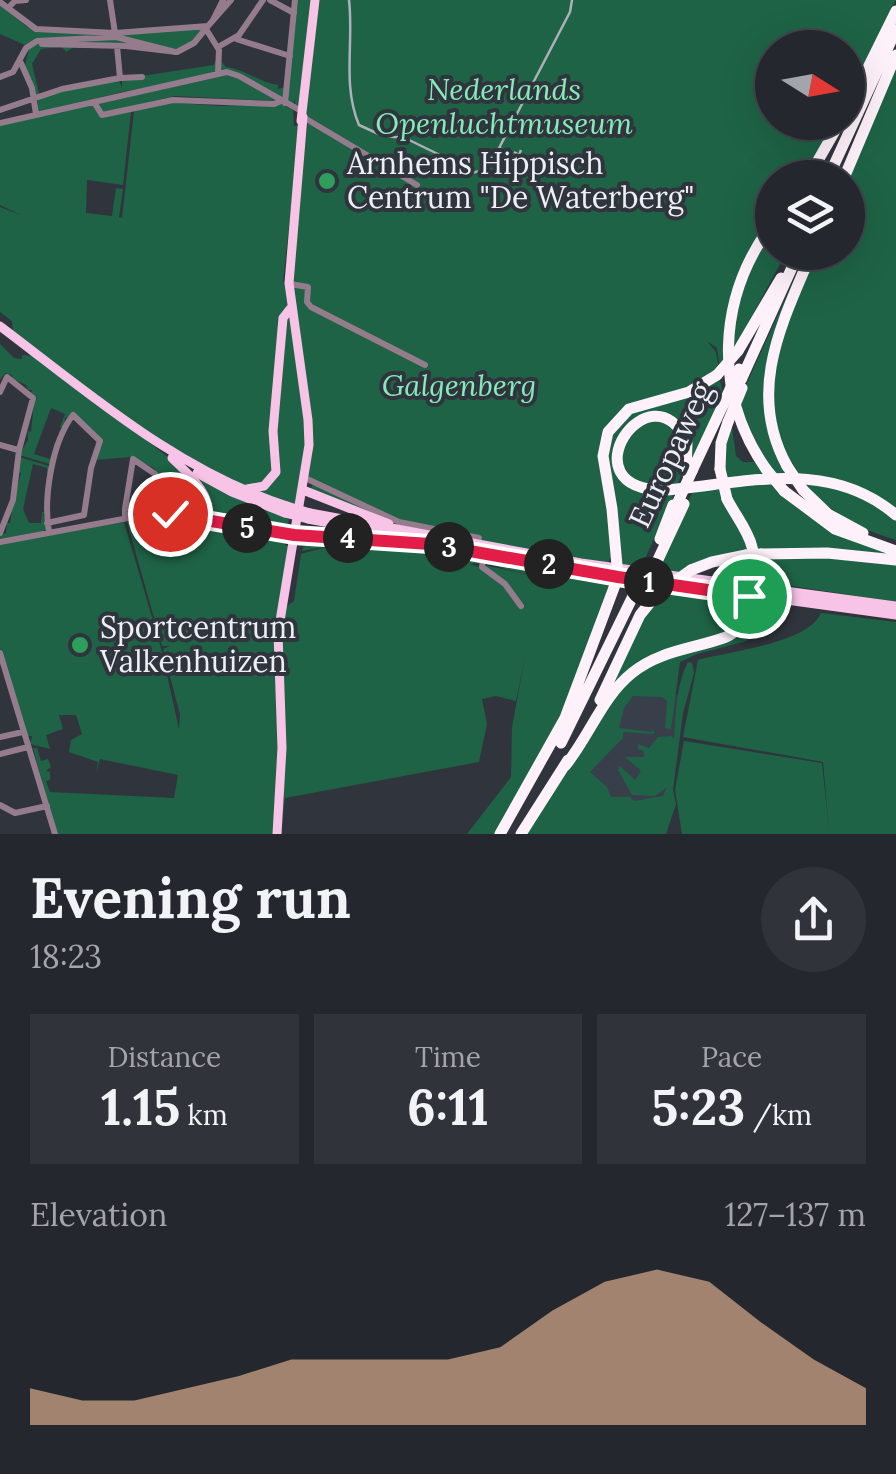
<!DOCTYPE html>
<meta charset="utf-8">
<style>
body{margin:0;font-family:Lora,serif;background:#303339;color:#f1f3f6;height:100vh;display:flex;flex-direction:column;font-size:38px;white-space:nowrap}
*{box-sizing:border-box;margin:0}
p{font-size:32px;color:#a3a5aa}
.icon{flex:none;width:55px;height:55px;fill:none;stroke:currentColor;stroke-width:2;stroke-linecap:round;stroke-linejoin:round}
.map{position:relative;height:834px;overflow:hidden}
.drawer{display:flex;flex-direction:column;background:#24272d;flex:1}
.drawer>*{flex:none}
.needle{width:65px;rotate:101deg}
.fabs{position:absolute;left:755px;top:30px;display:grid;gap:20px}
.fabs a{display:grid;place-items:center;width:110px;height:110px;border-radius:50%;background:#24272d;box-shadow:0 10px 40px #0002,0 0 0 2px #414449;font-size:50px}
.pin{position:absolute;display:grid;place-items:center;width:85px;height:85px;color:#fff;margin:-42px;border:5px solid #fff;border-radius:50%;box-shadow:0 2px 10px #0007}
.km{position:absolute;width:50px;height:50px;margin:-25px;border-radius:50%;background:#222;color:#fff;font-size:28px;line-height:50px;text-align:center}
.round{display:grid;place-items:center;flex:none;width:105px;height:105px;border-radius:52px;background:#303339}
.summary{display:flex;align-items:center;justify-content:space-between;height:170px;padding:0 30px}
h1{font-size:55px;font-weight:800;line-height:75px}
.stats{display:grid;grid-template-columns:repeat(3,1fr);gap:15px;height:170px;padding:10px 30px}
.stats div{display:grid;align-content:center;border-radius:0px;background:#303339;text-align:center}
.stats b{font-size:50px;font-weight:800}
.stats small{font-size:28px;font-weight:400}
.stats p{font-size:28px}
.chart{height:280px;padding:20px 30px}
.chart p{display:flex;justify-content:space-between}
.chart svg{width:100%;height:180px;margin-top:10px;fill:#d6ab8b;opacity:.7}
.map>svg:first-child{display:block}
.built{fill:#393e4b}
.green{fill:#1e6346}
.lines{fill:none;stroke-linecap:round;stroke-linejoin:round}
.minor{stroke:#957c8d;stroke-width:6}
.major{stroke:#f7c3e7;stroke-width:9}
.highway{stroke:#fef1fa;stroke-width:11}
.tram{stroke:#adb0b6;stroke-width:2.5}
.rail{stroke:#adb0b6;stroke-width:2.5;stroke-dasharray:18 18;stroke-linecap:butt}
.major-bridge{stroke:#f7c3e7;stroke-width:9}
.highway-bridge{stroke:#fef1fa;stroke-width:11}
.route-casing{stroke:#fff;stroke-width:20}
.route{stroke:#e11d48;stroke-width:12}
.leisure-dot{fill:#2e9e5b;stroke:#30343c;stroke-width:4}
.labels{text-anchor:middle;stroke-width:8;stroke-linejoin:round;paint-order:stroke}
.park-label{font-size:30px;font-style:italic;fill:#85ebba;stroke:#30343c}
.poi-label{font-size:30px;fill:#eceff4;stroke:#30343c;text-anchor:start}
.street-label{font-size:30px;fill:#eceff4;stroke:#30343c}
</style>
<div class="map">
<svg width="896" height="834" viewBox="0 0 896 834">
<rect width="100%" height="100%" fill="#30343c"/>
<path class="built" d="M634,688L679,695L667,808L602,796L581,771Z"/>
<path class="green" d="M298,0H313L303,105L295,107V98L293,106L287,101Z
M316,0H896L848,100V48H772V122L836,123L804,177L772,178V218L749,253L724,364L720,368L717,348L707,341L716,352L719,369L698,385L640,402L606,430L612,557L607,564L400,526L310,489L314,483L352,503L308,477L311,447L290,271L308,121L378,160L380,156L374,157L306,115Z
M0,5L27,27L109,34L34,40L25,45L0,34Z
M203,26L199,37L179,50L116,45L74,47L66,52L62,47L41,49L32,64L40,97H36L31,81L33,79H30L25,66L29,48L38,44Z
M215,61H221L226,67C244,69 259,82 278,85V89L285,87L284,99L236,73L126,91L38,112V100L62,89L119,80L122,88V79L214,65Z
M896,65V512L874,496L797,476C751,389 780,336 816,253L848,252V178Z
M232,74L277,101L175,96L102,113L97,104Z
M164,102L221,106L281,104L293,110L294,126L300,125L283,282L287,284V308L272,477L251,489C162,453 88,389 13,331L12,321L0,312V207L21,215L0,205V124L92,103L98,114L131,112L123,185L87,180L86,213L112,216L116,188L123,189L119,217L122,218L134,111Z
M772,228V252L786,253L730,357L740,288Z
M806,253L765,379L790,476L775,478L737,405Z
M289,316L303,395L306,441L296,504L251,491L274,478V441L285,317Z
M0,344L14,358L22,359V355L36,356L168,457L200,489L207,503V517L159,512L127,515V510L163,504L166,498L164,485L154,468L131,457L95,460L101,438L75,414L65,418L64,429L60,427L65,414L51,408L34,454L50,459L55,442L59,443L55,446L53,465L19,455L28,440V431L31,432L34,402L37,398L31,393L32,390H28L26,385L13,379L12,375L5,373L0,380Z
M719,375L723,395L690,467L691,455L663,417L620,436L627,480L676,490L640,570L618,567L606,442L620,418Z
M661,421L682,435L685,465L677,486C646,484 630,489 620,454L635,425Z
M731,421L736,456L743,462H757L768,478L725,482L722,463Z
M19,457L49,466L51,474H47V468L33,464L23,509L29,523H41L42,512H46L43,514L46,530L0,540V534L6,533L7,523H10L14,498H17L15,494L21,473L18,472Z
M180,464L207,481L289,519L287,528H262L213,520Z
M800,480L840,485L896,517V540C853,527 831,512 800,480Z
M771,482L795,506L820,524L896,554L756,553L726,486Z
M721,486L752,553L678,575L656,572L694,489Z
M153,515L286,538L284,544L289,547L279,602V734L274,834H57L33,748H37L41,761L48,759L51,767L46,771L50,772V780L46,781L50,792L174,798L178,775L100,759L96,774L98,762L69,752L71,740L82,734L76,715H59L63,729L46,735L50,749L30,744L32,736H26L0,648V544L124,522L161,648L179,729L180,715L163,649L170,646H162L127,522Z
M303,537L376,544L370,541L425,545L479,555L482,561L377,544L471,560L481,563L469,564L486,569L484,565L543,578L613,584L575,688L495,834H467L511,777L512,727L525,657L516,701L496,696L482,699L487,724L479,762L285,798L281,834L284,797L278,658L286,607L294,601L301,554L329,546L302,551L303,547L318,542L303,545Z
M782,556L896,563V602L758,581L756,558Z
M488,557L606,579C579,587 512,573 484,562Z
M666,590L745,601L733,629L669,650L604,702L640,623Z
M753,601L767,603L761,607V611H766L753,614L746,632L747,641L697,654L680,662L671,729L665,728L667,701L662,697L633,696L624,708L619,728L651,732L653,729L654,734L623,732V738L590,772L607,787L611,797H630L634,801L663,796L667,787L655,796L632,795L618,770L620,766L635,780L641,771L625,757H644V751L638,749V744L649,748L658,737L672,736L674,739C676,713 676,685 688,662L692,663L694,673L683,713L673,790L676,804L666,834H527L605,708L642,668L733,638L745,626Z
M821,613L896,622V834H682L675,790L684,741L822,763L829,830L823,762L683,737L698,660C732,650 807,644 821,613Z"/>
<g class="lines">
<path class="minor" d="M110,0L115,33
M270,0L294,13
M0,2L36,29L115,33L208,26L231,0
M9,7L15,1L26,0
M213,20L223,0
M206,29L219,50L218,73
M236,39L290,56
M42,44L126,46L177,52L194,43L208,26
M117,46L120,78
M218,47L239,35L263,0
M21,63L32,88L36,114
M0,77L13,72L26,48L37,41L116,37L175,52
M94,102L102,115L173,100L274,104L281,101
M285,103L295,0
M0,110L62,89L120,78L142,77
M303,117L417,185
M0,123L227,72L239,76L303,112
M290,284L308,287L307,302L311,307L425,365
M0,392L7,377L33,398L19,450L13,500L0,533
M0,445L18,450
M305,478L399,522L479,538
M125,518V509L162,502L155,474L133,459L125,509
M47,523L84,515L91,468L100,441L73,415C52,442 43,498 49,532
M0,542L155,513L295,535
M484,553L482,567L505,584L521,606
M0,653L55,834
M0,737L23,732
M0,754L28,747
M0,805L15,813L47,806"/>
<path class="major" d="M301,121L315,0
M0,326C90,394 178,471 287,506
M172,458C191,477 211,492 209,521
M197,473L232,492L285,513
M247,489L264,486L276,472L273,431L283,318L290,309
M303,490L389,524
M310,513L581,563L896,606
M308,519L618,577L896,615
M295,535L392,541
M277,834L282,748L278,633L309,445L308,420L289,283L303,117"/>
<path class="highway" d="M848,108L896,11
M808,178L840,122
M828,178L896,30
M844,178L896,55
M738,351L781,278
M741,380L799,252
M787,466C746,391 782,323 812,252
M720,469L721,443L728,422
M766,469C713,393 717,298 772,224
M692,471L723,405
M686,472L687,442C651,363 562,491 666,490C747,483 829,458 896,515
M803,490L828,514L863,533
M784,491L835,529L896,551
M660,539L673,505
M761,554L827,553L896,560
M655,566L684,504
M691,570L712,562L746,555
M600,700L640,615L657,594
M561,743L636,590
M565,766C589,737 602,697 632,673C660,650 694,649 726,637C750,628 759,570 752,547C748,530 735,515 727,499
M500,834L565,718L618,577L612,509L603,456L608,432L629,409L689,392L717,375
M521,834L568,760"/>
<path class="tram" d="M349,0C354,42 342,85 359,125L383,136L405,138L444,157L466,174L480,171L497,152L570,12L572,0
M500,147L503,158L523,174"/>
<path class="rail" d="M514,152L519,155L521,150"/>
<path class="major-bridge" d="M287,506L310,513
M285,513L308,519"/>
<path class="highway-bridge" d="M717,375L738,351
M723,405L739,369
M728,422L742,388
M787,466L803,490
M720,469L727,499
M766,469L784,491
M677,504L692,471
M746,555L761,554
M643,591L655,566
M657,594L691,570"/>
</g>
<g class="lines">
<defs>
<path id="route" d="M170,514L294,535L430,544L618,577L749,596"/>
</defs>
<use href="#route" class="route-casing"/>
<use href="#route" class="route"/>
</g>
<g class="leisure-dot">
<circle cx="327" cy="181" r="10"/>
<circle cx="80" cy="645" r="10"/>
</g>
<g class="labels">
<g class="park-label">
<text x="504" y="100">Nederlands<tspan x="504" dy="34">Openluchtmuseum</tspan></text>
<text x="459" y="396">Galgenberg</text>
</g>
<g class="poi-label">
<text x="347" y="174">Arnhems Hippisch<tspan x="347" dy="34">Centrum "De Waterberg"</tspan></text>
<text x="100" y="638">Sportcentrum<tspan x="100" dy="34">Valkenhuizen</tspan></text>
</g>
<g class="street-label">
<text transform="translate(671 455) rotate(-65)" y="10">Europaweg</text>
</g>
</g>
</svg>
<div class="fabs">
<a><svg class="needle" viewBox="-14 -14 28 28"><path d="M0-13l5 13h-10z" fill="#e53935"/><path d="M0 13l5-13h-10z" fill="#a3a5aa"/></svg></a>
<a><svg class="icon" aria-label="layers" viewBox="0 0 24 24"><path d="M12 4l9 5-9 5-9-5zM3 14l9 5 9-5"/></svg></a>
</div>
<div class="pin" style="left:749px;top:596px;background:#1e9e55"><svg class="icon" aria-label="arrive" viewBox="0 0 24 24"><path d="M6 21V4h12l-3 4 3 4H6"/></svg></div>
<div class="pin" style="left:170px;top:514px;background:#d93025"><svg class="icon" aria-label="check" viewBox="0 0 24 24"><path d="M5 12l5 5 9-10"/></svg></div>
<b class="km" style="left:649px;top:582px">1</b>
<b class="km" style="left:549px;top:564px">2</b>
<b class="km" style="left:449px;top:547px">3</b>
<b class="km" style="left:348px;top:538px">4</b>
<b class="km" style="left:247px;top:528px">5</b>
</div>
<section class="drawer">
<div class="summary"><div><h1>Evening run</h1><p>18:23</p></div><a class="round"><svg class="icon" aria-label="share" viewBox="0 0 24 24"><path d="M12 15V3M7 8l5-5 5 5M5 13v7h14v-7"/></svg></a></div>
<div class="stats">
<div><p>Distance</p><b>1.15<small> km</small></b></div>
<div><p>Time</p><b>6:11</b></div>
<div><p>Pace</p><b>5:23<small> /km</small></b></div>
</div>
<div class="chart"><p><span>Elevation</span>127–137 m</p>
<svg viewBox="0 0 160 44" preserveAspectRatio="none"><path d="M0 44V35L10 38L20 38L30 35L40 32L50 28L60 28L70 28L80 28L90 25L100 16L110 9L120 6L130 9L140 19L150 28L160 35V44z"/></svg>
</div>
</section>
